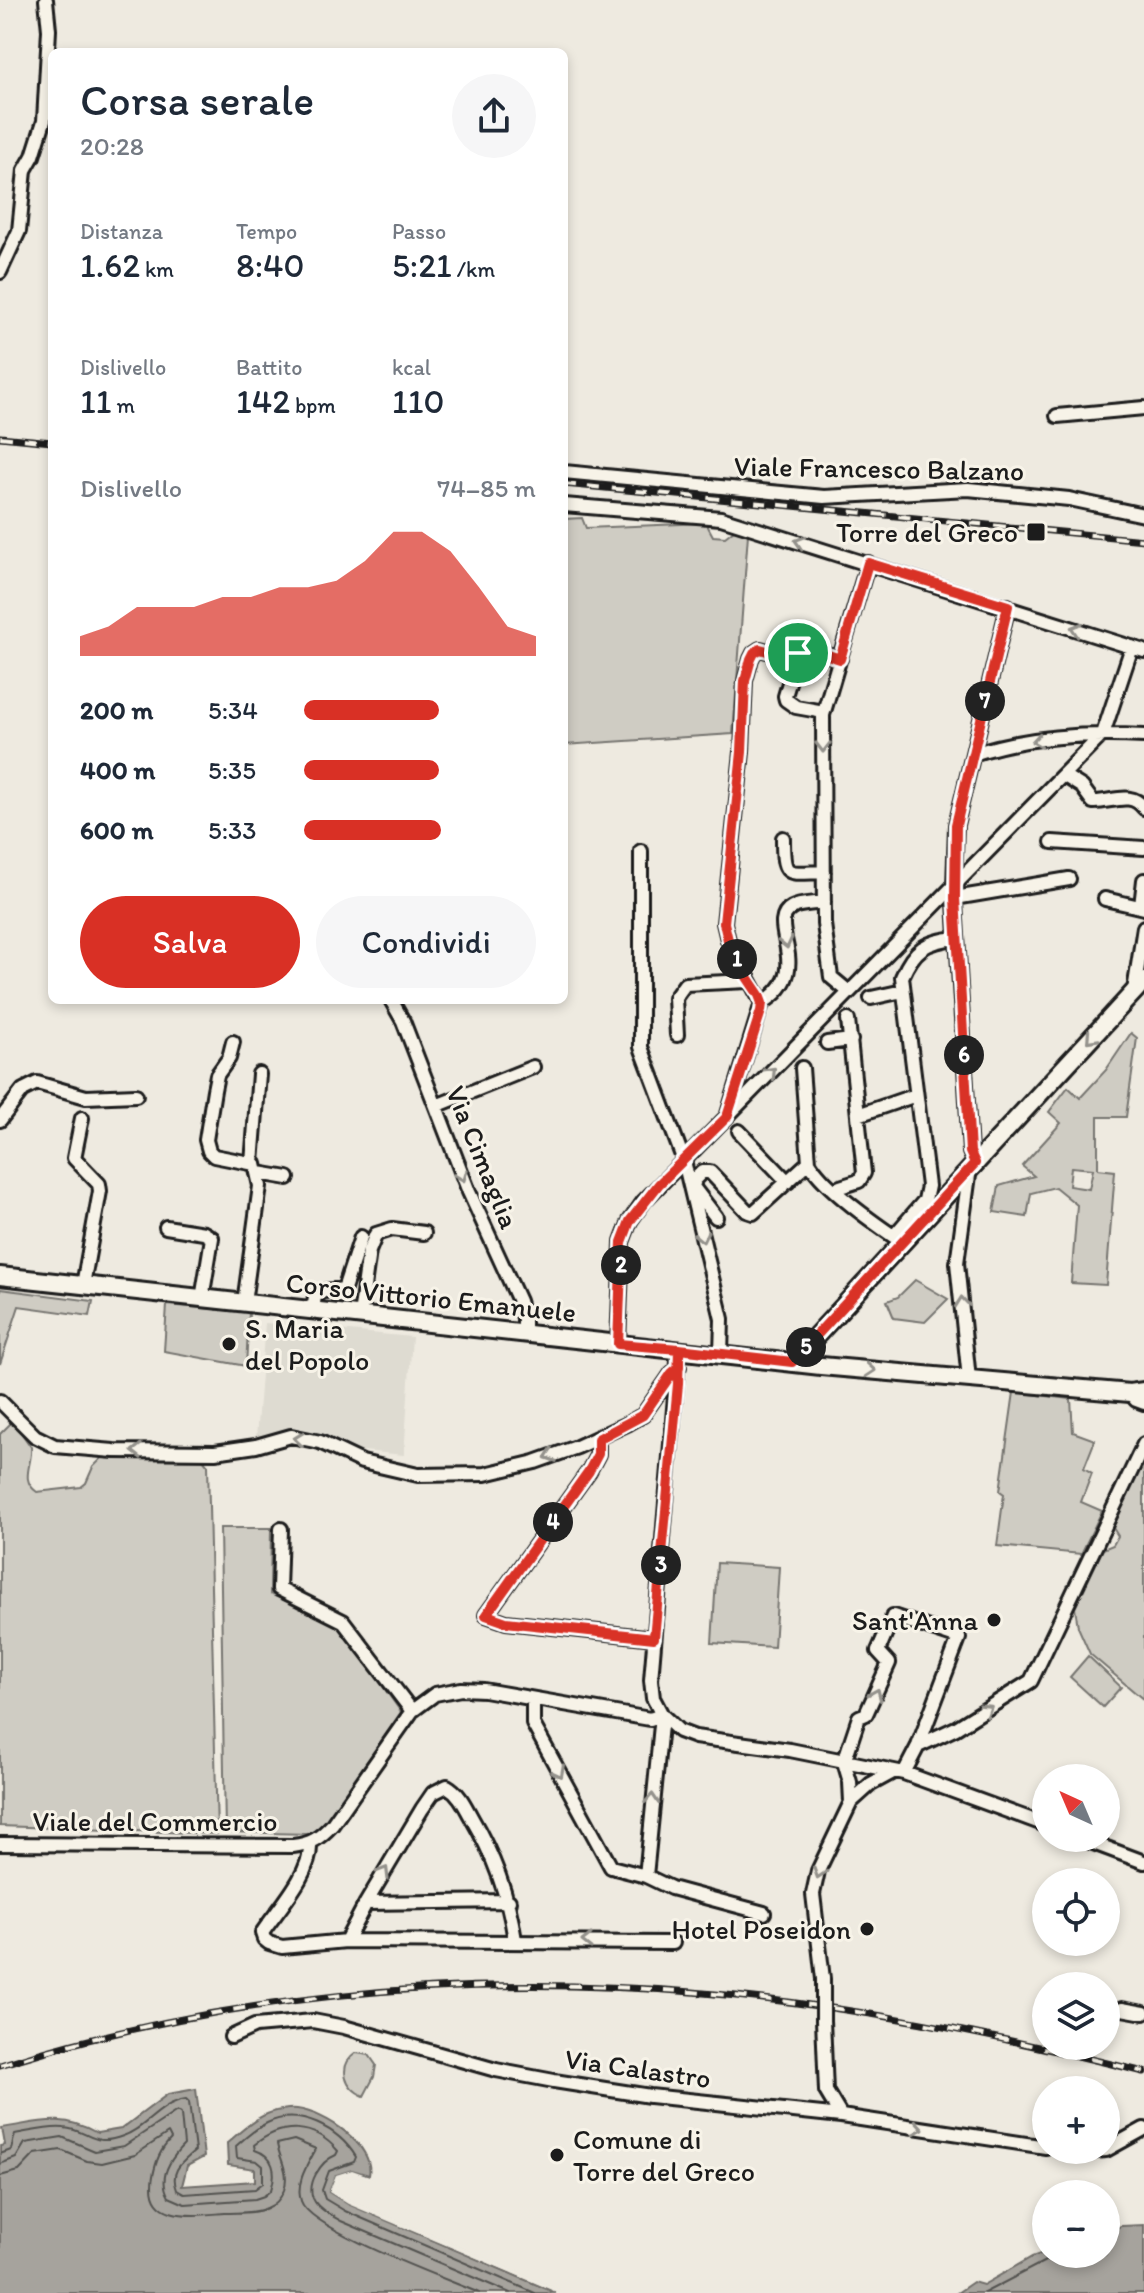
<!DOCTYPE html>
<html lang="it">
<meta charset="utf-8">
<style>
body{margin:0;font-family:Itim,sans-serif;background:#f6f6f7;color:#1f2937;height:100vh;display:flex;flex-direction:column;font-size:30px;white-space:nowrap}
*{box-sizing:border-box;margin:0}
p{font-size:26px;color:#747a83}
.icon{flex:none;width:44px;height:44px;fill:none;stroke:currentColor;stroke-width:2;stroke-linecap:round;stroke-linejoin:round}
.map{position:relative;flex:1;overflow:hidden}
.side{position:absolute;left:48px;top:48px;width:520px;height:956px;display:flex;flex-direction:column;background:#fff;border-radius:12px;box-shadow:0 4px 12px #0003}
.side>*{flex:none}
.needle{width:52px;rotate:316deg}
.buttons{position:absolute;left:1032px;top:1764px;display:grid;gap:16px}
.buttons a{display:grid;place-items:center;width:88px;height:88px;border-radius:50%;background:#fff;box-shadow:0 4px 12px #0003;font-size:40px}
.pin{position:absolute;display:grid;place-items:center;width:68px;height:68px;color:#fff;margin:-34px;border:4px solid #fff;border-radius:50%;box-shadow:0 2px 8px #0007}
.km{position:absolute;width:40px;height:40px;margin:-20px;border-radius:50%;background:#222;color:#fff;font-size:22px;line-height:40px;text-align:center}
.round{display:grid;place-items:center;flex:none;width:84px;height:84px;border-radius:42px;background:#f6f6f7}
.headline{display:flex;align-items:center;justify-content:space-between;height:136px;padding:0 32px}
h1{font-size:44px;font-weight:600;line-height:60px}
.figures{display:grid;grid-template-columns:repeat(3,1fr);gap:12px;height:136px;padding:8px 32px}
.figures div{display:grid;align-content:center}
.figures b{font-size:34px;font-weight:600}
.figures small{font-size:22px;font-weight:400}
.figures p{font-size:22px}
.chart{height:224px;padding:16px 32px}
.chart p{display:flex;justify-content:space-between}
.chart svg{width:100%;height:144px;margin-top:8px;fill:#d93025;opacity:.7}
.cta{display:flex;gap:16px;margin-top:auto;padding:16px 32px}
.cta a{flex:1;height:92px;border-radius:48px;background:#d93025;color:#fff;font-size:32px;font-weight:600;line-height:92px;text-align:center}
.cta a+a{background:#f6f6f7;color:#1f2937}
ul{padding:0 32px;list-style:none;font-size:26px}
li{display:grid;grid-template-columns:128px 96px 1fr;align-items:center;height:60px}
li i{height:20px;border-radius:10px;background:#d93025}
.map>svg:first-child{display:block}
.built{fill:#dedbd1}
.green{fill:#cfccc3;stroke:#767470;stroke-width:2;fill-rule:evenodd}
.water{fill:#a6a39d;stroke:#6f6d69;stroke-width:2}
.pier{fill:#eeeae0}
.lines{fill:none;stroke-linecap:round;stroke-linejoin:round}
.shore{stroke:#535250;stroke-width:2}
.minor-casing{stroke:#1c1c1c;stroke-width:18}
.major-casing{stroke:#1c1c1c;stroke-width:22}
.minor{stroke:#f7f3e8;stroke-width:12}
.major{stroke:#f7f3e8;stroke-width:16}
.rail-casing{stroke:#1c1c1c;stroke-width:7}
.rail{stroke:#f7f3e8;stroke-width:4;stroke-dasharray:12;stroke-linecap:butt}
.minor-bridge-casing{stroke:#1c1c1c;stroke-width:18;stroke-linecap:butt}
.minor-bridge{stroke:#f7f3e8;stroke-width:12}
.oneway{stroke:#94928c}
.route-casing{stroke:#fff;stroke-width:16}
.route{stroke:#d93025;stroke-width:10}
.poi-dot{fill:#1c1c1c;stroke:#f7f3e8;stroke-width:3}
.labels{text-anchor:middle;stroke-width:6;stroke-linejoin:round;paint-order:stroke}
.street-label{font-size:28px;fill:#1c1c1c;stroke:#f7f3e8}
.poi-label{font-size:28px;fill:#1c1c1c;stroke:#f7f3e8;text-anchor:end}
</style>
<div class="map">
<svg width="1144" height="2293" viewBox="0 0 1144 2293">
<rect width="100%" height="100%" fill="#eeeae0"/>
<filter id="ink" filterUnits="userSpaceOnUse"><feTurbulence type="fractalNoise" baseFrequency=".0125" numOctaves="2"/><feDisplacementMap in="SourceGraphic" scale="16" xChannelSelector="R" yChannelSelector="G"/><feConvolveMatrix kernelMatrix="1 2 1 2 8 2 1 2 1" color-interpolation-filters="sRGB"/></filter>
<g filter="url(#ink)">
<path class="built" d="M265,1323L412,1337L404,1455L363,1451L361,1453L312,1433L294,1428L256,1438Z"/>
<path class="green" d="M582,518L586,528L706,523L713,536L725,537L734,530L748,534L733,734L564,745V519Z
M1131,1033L1137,1038L1126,1117H1098V1169L1115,1171L1106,1285L1071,1283L1077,1205L1055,1187L1031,1193L1027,1217L994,1212L999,1186L1034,1176L1022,1166L1061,1123L1049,1112L1068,1087L1080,1098L1106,1070ZM1071,1167L1093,1169L1089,1189L1069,1186Z
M915,1280L948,1299L925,1322L894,1318L887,1301L898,1297Z
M0,1289L93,1301L90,1316L19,1306L0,1364Z
M167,1305L249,1312L246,1366L164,1351Z
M1014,1392L1071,1399L1073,1432L1095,1440L1084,1468L1092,1473L1081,1502L1102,1511L1081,1554L997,1546L1004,1494L1000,1491Z
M13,1421L31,1447C33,1464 19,1480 37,1492L81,1487L86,1483L93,1467L106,1454L202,1458L208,1465L217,1834L0,1826V1434Z
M1144,1457V1700L1090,1654L1078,1627L1075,1608L1103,1549L1113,1545L1118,1536L1113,1528Z
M220,1528H271L270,1594L337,1622L401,1712L325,1823L311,1834L225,1832Z
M717,1563L779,1567L774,1647L712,1643Z
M1088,1656L1121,1687L1103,1707L1070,1677Z
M356,2053L369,2055L376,2065L374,2077L364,2096C345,2089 337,2066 356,2053Z"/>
<path class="water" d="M196,2089L204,2157L187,2166L182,2186L255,2181V2169L228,2165L227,2143C238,2134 253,2119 267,2114C274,2111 289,2108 297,2109C324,2112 375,2145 369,2175L352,2170L336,2175L329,2192L348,2204L556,2293H0V2146L5,2145L2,2128C41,2122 61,2113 97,2133L121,2129L168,2094Z
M1144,2225V2293H957L973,2282L983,2285L1032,2257L1046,2252V2254H1106V2232L1121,2226Z"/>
<path class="pier" d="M352,2170L372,2177L368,2179L352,2174L339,2178L334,2191L349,2200L557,2289L560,2293L348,2204L329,2192L336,2175Z"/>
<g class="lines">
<path class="shore" d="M0,2154L11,2150L15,2134C29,2132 49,2126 64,2128C89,2130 92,2148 123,2136C147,2128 159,2103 186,2099L189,2102L195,2151C183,2162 169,2170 177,2190L184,2194L255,2189L263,2183V2166L257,2161L237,2158L236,2146C245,2138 256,2128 267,2123C299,2107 339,2129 356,2157L354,2162L329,2171L322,2190L325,2199L345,2211L535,2293
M0,2164L16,2158L25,2143L62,2137L95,2151L124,2146L177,2111L181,2114L184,2145C171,2158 157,2177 169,2197L185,2204L255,2199L264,2196L271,2190C277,2172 274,2156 255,2150L254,2145C282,2122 314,2123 338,2151L336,2155C321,2161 304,2185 315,2202C320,2210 332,2216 341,2221L510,2293
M0,2176L19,2171L35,2154L61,2150L87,2161L102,2163L135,2155L168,2133L171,2139C160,2150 156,2161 153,2176C144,2224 197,2215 225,2213C238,2212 255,2214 267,2208C275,2205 281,2198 284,2190C290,2172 280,2160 277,2144L294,2140L316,2149C308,2164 295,2182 301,2201C310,2230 447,2279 479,2293
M984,2293L1049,2259L1053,2254"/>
<defs>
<path id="minor" d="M0,272L19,231L25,170L33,156L44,121L49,30L46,0
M1057,416L1144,408
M564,472L824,497L968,489L1069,499L1144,515
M564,505L721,518L1144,651
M798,653L785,696L786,700L796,707L824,712
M973,754C1027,736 1088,733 1144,736
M1063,775L1082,787L1093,802C1111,803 1131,790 1144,808
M783,838C783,879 786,873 824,872
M1052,842L1144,848
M641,851V1047L684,1161L722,1319L721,1354
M955,898L1069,879
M1105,899L1144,908
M1141,906L1144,880
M1134,991L1144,927
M849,992L831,977L824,924L823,715L868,563
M871,998L903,991
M391,1000L403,1021L469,1192L519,1301L524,1318V1333
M762,1003C818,970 763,924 792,908C800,903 814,904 824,902
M677,1035L675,998L685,984L748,981
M233,1042L229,1058L217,1075L214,1090L206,1140L209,1151L214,1156L255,1164L260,1186L244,1303
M827,1043L851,1040
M802,1068L809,1162C824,1188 874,1223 899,1240
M436,1106L533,1067
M728,1114L762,1003L728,940L724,923L742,752L745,681L751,659L754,653L760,649L785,656L816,651L840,659
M858,1115L916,1095
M82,1118L74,1158L99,1184L100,1191L83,1285
M0,1120L23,1090L37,1083L86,1097L136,1095
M739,1131L788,1182
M252,1163L259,1074
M975,1163L970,1152L954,886L956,825L1008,606
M259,1173L288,1178
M840,1187L859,1181L864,1173L848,1020
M716,1217L693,1187L695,1179L702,1172H710L747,1211L753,1213L809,1162
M166,1227L204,1233L212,1238L202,1299
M894,1236L925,1200L928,1186L902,977C914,949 926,941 957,938
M313,1310L315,1296L324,1291L344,1289L361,1237
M360,1316L369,1251L376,1234L392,1229L424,1233
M618,1344L622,1242L630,1221L644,1201L1103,734L1132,647
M679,1349L651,1680L653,1698L662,1715L679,1731L695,1737L790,1750L904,1773L1046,1825
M969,1379L957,1263L970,1168
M1130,1393L1136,1400L1144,1403
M0,1401L35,1436L55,1446L114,1451L215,1452L256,1446L291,1436L320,1442L362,1462L418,1475L485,1474L535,1462L577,1447L629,1423L643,1415L672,1373L679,1367
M598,1439V1454L589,1471L486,1615L506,1622L654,1638
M281,1529L279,1589L343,1621L412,1711
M533,1700V1724L611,1867L646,1876L671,1888L764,1913
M918,1746L956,1728L1031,1681L1144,1444
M844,1762L859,1717L866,1714L889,1663L878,1651L893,1616L959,1638L918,1746L904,1773
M844,1762L850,1782L851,1802
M1080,1838L1144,1862
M0,1844L293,1846C311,1844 320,1838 332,1825L412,1711L435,1694L461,1689L484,1690L650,1719L662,1715
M310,1844C312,1873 278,1909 262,1933L264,1939L269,1943L282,1947L346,1941L673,1943
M646,1876L662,1715
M366,1903L509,1901
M346,1941L366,1903L422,1809L433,1793L447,1786C459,1793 464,1804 470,1815C494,1856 508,1894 515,1940
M823,1979L813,1894L818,1871L851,1802L871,1784L893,1772
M1122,2009L1144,2013
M823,2020L826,2091L841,2116
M231,2037L255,2026L313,2021L344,2027L496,2070L554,2081L650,2096L841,2116L1046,2147
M1067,2150L1082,2152L1106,2150
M1106,2150L1144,2129"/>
<path id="major" d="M0,1276L821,1366L1130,1393L1144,1391
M792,1362L1144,981"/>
</defs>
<use href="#minor" class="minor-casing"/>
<use href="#major" class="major-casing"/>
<use href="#minor" class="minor"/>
<use href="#major" class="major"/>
<defs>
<path id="rail" d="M0,437L52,442
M564,484L1144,540
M0,2065C223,1995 460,1973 692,1992C845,2004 996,2035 1144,2072"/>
</defs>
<use href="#rail" class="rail-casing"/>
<use href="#rail" class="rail"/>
<defs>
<path id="minor-bridge" d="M823,1979V2020"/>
</defs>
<use href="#minor-bridge" class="minor-bridge-casing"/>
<use href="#minor-bridge" class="minor-bridge"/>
</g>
<defs><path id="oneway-chevron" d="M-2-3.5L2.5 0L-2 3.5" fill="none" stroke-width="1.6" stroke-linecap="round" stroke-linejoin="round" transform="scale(2)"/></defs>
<g class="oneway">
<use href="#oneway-chevron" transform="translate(800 542) rotate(-163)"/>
<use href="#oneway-chevron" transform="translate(1076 629) rotate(-162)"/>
<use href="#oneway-chevron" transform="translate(1037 741) rotate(171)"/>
<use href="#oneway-chevron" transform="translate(823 747) rotate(90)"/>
<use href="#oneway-chevron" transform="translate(786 943) rotate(77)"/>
<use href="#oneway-chevron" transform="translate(1091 1038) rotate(133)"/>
<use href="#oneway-chevron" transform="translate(771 1072) rotate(-46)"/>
<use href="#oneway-chevron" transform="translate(462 1176) rotate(69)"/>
<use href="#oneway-chevron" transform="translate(702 1237) rotate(77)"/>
<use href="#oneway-chevron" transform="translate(962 1302) rotate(-96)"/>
<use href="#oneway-chevron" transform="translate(870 1370) rotate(5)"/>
<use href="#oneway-chevron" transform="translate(299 1439) rotate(-174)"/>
<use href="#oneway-chevron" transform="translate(137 1451) rotate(-179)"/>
<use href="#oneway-chevron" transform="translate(550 1456) rotate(161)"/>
<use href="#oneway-chevron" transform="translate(876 1694) rotate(-66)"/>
<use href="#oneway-chevron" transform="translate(987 1709) rotate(-32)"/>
<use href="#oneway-chevron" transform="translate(559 1772) rotate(62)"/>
<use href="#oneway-chevron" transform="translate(652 1799) rotate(-86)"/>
<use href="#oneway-chevron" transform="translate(384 1872) rotate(-59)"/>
<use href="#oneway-chevron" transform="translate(819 1873) rotate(108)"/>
<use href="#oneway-chevron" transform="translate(587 1941) rotate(-180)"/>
<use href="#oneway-chevron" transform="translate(918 2128) rotate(9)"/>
</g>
</g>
<g class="lines" filter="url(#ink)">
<defs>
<path id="route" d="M798,653L785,656L760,649L754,653L751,659L745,681L742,752L724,923L728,940L743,971L759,995L762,1003L761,1011L727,1117L659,1184L630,1221L622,1242L618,1344L679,1349L678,1384L654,1638L506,1622L486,1615L589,1471L598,1454V1439L643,1415L672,1373L679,1367V1349L792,1362L975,1163L970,1152L955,898L956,825L1008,606L868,563L840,659L816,651L798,653"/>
</defs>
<use href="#route" class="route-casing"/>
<use href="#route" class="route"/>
</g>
<g class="poi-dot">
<rect x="1026" y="522" width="20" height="20" rx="4"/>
<circle cx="229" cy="1344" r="8"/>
<circle cx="994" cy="1620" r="8"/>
<circle cx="867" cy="1929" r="8"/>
<circle cx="557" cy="2155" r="8"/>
</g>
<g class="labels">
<g class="street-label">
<text transform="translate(879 468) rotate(1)" y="10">Viale Francesco Balzano</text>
<text transform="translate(483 1157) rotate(68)" y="10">Via Cimaglia</text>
<text transform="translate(431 1297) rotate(6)" y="10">Corso Vittorio Emanuele</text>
<text x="155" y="1831">Viale del Commercio</text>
<text transform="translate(638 2068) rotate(8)" y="10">Via Calastro</text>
</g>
<g class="poi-label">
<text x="1018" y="542">Torre del Greco</text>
<text x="245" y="1338" text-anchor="start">S. Maria<tspan x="245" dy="32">del Popolo</tspan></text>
<text x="978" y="1630">Sant'Anna</text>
<text x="851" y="1939">Hotel Poseidon</text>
<text x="573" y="2149" text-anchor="start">Comune di<tspan x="573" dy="32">Torre del Greco</tspan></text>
</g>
</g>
</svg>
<div class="buttons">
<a><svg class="needle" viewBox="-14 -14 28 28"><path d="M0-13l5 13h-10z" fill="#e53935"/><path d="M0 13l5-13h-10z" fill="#747a83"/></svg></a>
<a><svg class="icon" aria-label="locate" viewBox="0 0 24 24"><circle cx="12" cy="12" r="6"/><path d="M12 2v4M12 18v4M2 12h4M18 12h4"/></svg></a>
<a><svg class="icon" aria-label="layers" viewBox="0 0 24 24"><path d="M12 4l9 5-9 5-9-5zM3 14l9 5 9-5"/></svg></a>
<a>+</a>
<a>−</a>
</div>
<div class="pin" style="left:798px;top:653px;background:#1e9e55"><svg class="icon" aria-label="arrive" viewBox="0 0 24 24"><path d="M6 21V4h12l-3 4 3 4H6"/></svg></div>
<b class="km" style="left:737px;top:959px">1</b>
<b class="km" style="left:621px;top:1265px">2</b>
<b class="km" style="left:661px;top:1565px">3</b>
<b class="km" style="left:553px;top:1522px">4</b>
<b class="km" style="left:806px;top:1347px">5</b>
<b class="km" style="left:964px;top:1055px">6</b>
<b class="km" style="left:985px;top:701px">7</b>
<section class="side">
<div class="headline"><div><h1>Corsa serale</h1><p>20:28</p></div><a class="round"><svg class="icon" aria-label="share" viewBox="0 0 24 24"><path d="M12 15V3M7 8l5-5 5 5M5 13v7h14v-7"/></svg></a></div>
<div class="figures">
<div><p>Distanza</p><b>1.62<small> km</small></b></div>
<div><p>Tempo</p><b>8:40</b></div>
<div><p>Passo</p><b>5:21<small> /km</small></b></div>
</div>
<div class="figures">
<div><p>Dislivello</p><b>11<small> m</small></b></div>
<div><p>Battito</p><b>142<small> bpm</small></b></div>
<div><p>kcal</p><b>110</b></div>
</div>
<div class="chart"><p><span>Dislivello</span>74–85 m</p>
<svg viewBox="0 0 160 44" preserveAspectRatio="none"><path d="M0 44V38L10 35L20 29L30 29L40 29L50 26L60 26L70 23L80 23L90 21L100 15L110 6L120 6L130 12L140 23L150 35L160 38V44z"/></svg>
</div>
<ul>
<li><b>200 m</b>5:34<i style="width:58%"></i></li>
<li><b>400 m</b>5:35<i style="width:58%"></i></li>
<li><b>600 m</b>5:33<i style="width:59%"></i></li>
</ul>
<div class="cta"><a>Salva</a><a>Condividi</a></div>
</section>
</div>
